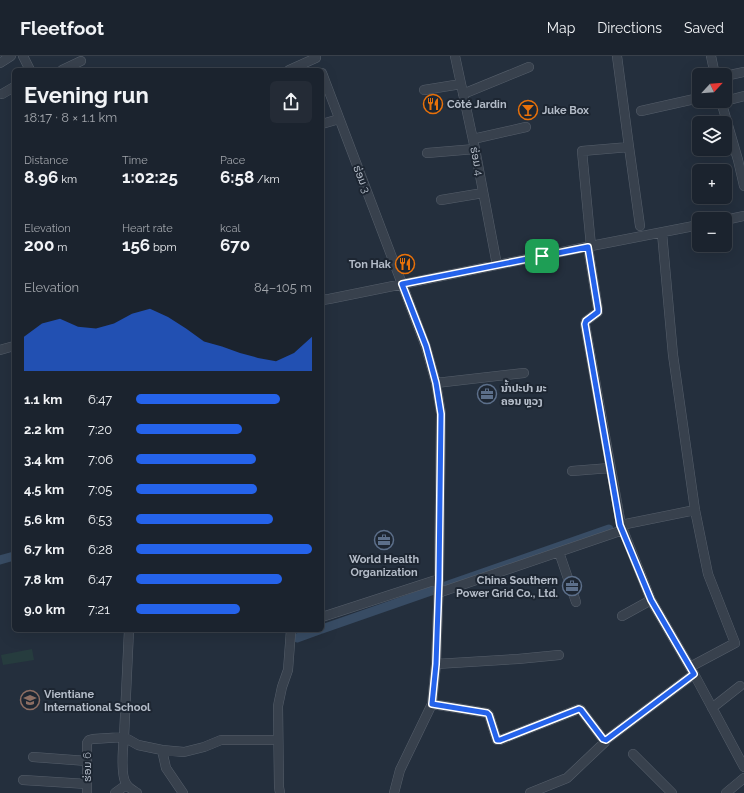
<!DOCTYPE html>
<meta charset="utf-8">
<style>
body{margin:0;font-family:Raleway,"Noto Sans Lao",sans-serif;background:#242b36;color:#f1f3f6;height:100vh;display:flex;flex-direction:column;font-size:15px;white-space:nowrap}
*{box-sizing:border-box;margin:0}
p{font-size:13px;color:#a0a4aa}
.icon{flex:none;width:22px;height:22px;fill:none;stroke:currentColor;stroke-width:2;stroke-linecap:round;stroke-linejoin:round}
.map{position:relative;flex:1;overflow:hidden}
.drawer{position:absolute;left:12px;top:12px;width:312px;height:564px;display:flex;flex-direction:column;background:#1b232e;border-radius:6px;box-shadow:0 4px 16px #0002,0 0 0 1px #39404a}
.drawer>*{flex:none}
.needle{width:26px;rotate:64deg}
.tools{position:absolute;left:692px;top:12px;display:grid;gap:8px}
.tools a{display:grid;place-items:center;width:40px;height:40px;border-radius:6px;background:#1b232e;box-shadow:0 4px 16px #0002,0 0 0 1px #39404a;font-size:20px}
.pin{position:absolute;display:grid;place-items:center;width:34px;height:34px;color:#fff;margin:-17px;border-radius:8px;box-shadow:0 2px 6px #0006}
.round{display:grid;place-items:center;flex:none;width:42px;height:42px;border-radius:6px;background:#242b36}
.summary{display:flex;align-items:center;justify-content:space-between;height:68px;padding:0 12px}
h1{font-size:22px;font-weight:700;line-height:30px}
.metrics{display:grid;grid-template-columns:repeat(3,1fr);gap:6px;height:68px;padding:4px 12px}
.metrics div{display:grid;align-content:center}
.metrics b{font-size:17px;font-weight:700}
.metrics small{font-size:11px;font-weight:400}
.metrics p{font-size:11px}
.chart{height:112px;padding:8px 12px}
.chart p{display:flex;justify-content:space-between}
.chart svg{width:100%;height:72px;margin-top:4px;fill:#2563eb;opacity:.7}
ul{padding:0 12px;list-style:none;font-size:13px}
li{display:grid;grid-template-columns:64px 48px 1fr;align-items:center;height:30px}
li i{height:10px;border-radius:5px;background:#2563eb}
header{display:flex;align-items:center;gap:24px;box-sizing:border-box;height:56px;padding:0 20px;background:#1b232e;border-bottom:1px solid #39404a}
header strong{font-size:19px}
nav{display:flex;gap:22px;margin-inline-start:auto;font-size:14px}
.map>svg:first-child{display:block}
.green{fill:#263c3e}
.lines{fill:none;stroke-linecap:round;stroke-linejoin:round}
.canal{stroke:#384c64;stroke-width:9}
.minor-casing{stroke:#565f6b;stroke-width:10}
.minor{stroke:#38414d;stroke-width:9}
.route-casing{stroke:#fff;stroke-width:8}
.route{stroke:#2563eb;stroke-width:5}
.labels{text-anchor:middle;stroke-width:4;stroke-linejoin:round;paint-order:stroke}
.poi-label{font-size:11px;font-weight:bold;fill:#b4bcc8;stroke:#1d2632;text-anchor:start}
.street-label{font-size:11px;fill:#b4bcc8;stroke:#1d2632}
</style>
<header>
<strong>Fleetfoot</strong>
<nav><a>Map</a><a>Directions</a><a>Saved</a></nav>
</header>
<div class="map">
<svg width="744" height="737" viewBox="0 0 744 737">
<rect width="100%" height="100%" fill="#242f3d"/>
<path class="green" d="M32,593L34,604L3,609L1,599Z"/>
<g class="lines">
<path class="canal" d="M0,504L14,500
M322,573L609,473
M297,582L319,574"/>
<defs>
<path id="minor" d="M23,0L30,14
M455,0L475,93L497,209
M711,0L715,19
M0,7L11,0
M62,14L81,5
M289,14L316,2
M322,17L426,291L436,327L441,357L439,523L436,608L432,648L400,714L394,737
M725,20L744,16
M424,34L461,28
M2,38L14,31
M463,38L529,11
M721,45L738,104L744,130
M725,45L744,40
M641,55L699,42
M322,68L339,63
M473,83L526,71
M629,91L640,170
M427,97L475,93
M441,144L483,137
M725,164L744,160
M662,177L673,299L695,454L708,518L735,587L690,611
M591,190L582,95L629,91L617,0
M588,191L598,253V256L586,265L585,268L621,469L651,544L694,618L744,711
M322,244L329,243L591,190L699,169
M0,294L14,290
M436,327L524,317
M572,415L610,412
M621,469L695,454
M559,496L576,546
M438,537L623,474
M622,560L651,544
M322,561L439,523
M436,608L518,603L559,599
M432,648L487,657L489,659L496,681L497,684H500L579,653L581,654L603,683L606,684L694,618
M712,652L740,630
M162,694L166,712L183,737
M633,698L672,737
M33,701L87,705
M23,724L87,728
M87,737V687L89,684L93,683L124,681L129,574
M115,737L126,729
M137,737C134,735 129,732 127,729C120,721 123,691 124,681L138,689L162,694L184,696L204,691L221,684H278
M280,737L279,731L278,650L282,631L288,614L291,574
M530,737L567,722L605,686L606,684
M726,737L744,722"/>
</defs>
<use href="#minor" class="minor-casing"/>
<use href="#minor" class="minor"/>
</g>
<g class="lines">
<defs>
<path id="route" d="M588,191L598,253V256L586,265L585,268L620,469L651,544L694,618L606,684L603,683L581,654L579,653L500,684H497L489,659L487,657L432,648L436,608L439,523L441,358L436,327L426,290L402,228Z"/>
</defs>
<use href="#route" class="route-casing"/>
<use href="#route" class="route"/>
</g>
<defs>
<symbol id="restaurant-ring" viewBox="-11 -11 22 22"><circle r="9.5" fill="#1d2632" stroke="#e8710a" stroke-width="1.5"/><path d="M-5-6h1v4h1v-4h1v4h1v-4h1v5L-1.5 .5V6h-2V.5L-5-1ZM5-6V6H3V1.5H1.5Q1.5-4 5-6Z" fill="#e8710a"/></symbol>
<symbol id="bar-ring" viewBox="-11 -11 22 22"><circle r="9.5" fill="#1d2632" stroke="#e8710a" stroke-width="1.5"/><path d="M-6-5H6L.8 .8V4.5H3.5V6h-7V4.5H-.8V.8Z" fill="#e8710a"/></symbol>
<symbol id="office-ring" viewBox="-11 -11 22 22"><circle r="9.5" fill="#1d2632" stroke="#5c6f8a" stroke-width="1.5"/><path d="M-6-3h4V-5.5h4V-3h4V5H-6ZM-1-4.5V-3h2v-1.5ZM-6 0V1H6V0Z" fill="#5c6f8a"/></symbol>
<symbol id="school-ring" viewBox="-11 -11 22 22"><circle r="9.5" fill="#1d2632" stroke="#8d6e63" stroke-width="1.5"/><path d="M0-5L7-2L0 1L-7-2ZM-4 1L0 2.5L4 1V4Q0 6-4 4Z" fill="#8d6e63"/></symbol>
</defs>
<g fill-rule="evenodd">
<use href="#restaurant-ring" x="422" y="37" width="22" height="22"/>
<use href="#bar-ring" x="517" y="43" width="22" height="22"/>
<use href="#restaurant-ring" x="394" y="197" width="22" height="22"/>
<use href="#office-ring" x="476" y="327" width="22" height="22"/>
<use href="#office-ring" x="373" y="473" width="22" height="22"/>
<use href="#office-ring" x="561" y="519" width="22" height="22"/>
<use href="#school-ring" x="19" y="633" width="22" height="22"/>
</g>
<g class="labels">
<g class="poi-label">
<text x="447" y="52">Côté Jardin</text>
<text x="542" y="58">Juke Box</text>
<text x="391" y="212" text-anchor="end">Ton Hak</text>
<text x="501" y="336">ນ້ຳປະປາ ມະ<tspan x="501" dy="13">ຄອນ ຫຼວງ</tspan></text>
<text x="384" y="507" text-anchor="middle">World Health<tspan x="384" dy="13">Organization</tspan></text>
<text x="558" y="528" text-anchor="end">China Southern<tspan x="558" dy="13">Power Grid Co., Ltd.</tspan></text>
<text x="44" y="642">Vientiane<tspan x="44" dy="13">International School</tspan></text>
</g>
<g class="street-label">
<text transform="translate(477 105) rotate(79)" y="4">ຮ່ອມ 4</text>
<text transform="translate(362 123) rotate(69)" y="4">ຮ່ອມ 3</text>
<text transform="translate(87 711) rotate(-90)" y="4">ຮ່ອມ 6</text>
</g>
</g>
</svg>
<div class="tools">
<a><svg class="needle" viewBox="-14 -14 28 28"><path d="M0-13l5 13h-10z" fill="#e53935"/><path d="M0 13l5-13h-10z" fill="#a0a4aa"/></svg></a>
<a><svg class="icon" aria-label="layers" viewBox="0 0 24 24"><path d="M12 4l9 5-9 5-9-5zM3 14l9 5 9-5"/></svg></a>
<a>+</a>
<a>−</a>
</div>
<div class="pin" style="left:542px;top:200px;background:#1e9e55"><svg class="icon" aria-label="arrive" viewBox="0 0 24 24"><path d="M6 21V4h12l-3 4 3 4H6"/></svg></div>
<section class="drawer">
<div class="summary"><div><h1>Evening run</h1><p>18:17 · 8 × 1.1 km</p></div><a class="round"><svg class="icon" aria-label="share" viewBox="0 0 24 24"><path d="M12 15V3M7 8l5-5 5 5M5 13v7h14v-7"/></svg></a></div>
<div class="metrics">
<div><p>Distance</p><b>8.96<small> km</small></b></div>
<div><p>Time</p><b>1:02:25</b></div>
<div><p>Pace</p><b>6:58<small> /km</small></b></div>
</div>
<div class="metrics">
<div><p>Elevation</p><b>200<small> m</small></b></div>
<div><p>Heart rate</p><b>156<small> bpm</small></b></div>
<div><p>kcal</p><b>670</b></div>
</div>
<div class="chart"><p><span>Elevation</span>84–105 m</p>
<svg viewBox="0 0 160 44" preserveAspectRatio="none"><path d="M0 44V23L10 15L20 12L30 17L40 18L50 15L60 9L70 6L80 11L90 18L100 26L110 29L120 33L130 36L140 38L150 33L160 23V44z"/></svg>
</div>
<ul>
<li><b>1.1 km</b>6:47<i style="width:82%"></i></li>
<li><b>2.2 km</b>7:20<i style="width:60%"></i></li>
<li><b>3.4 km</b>7:06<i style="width:68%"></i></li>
<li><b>4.5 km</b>7:05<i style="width:69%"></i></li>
<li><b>5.6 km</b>6:53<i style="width:78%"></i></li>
<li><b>6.7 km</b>6:28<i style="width:100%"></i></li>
<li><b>7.8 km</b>6:47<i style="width:83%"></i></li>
<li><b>9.0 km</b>7:21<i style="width:59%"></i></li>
</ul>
</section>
</div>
